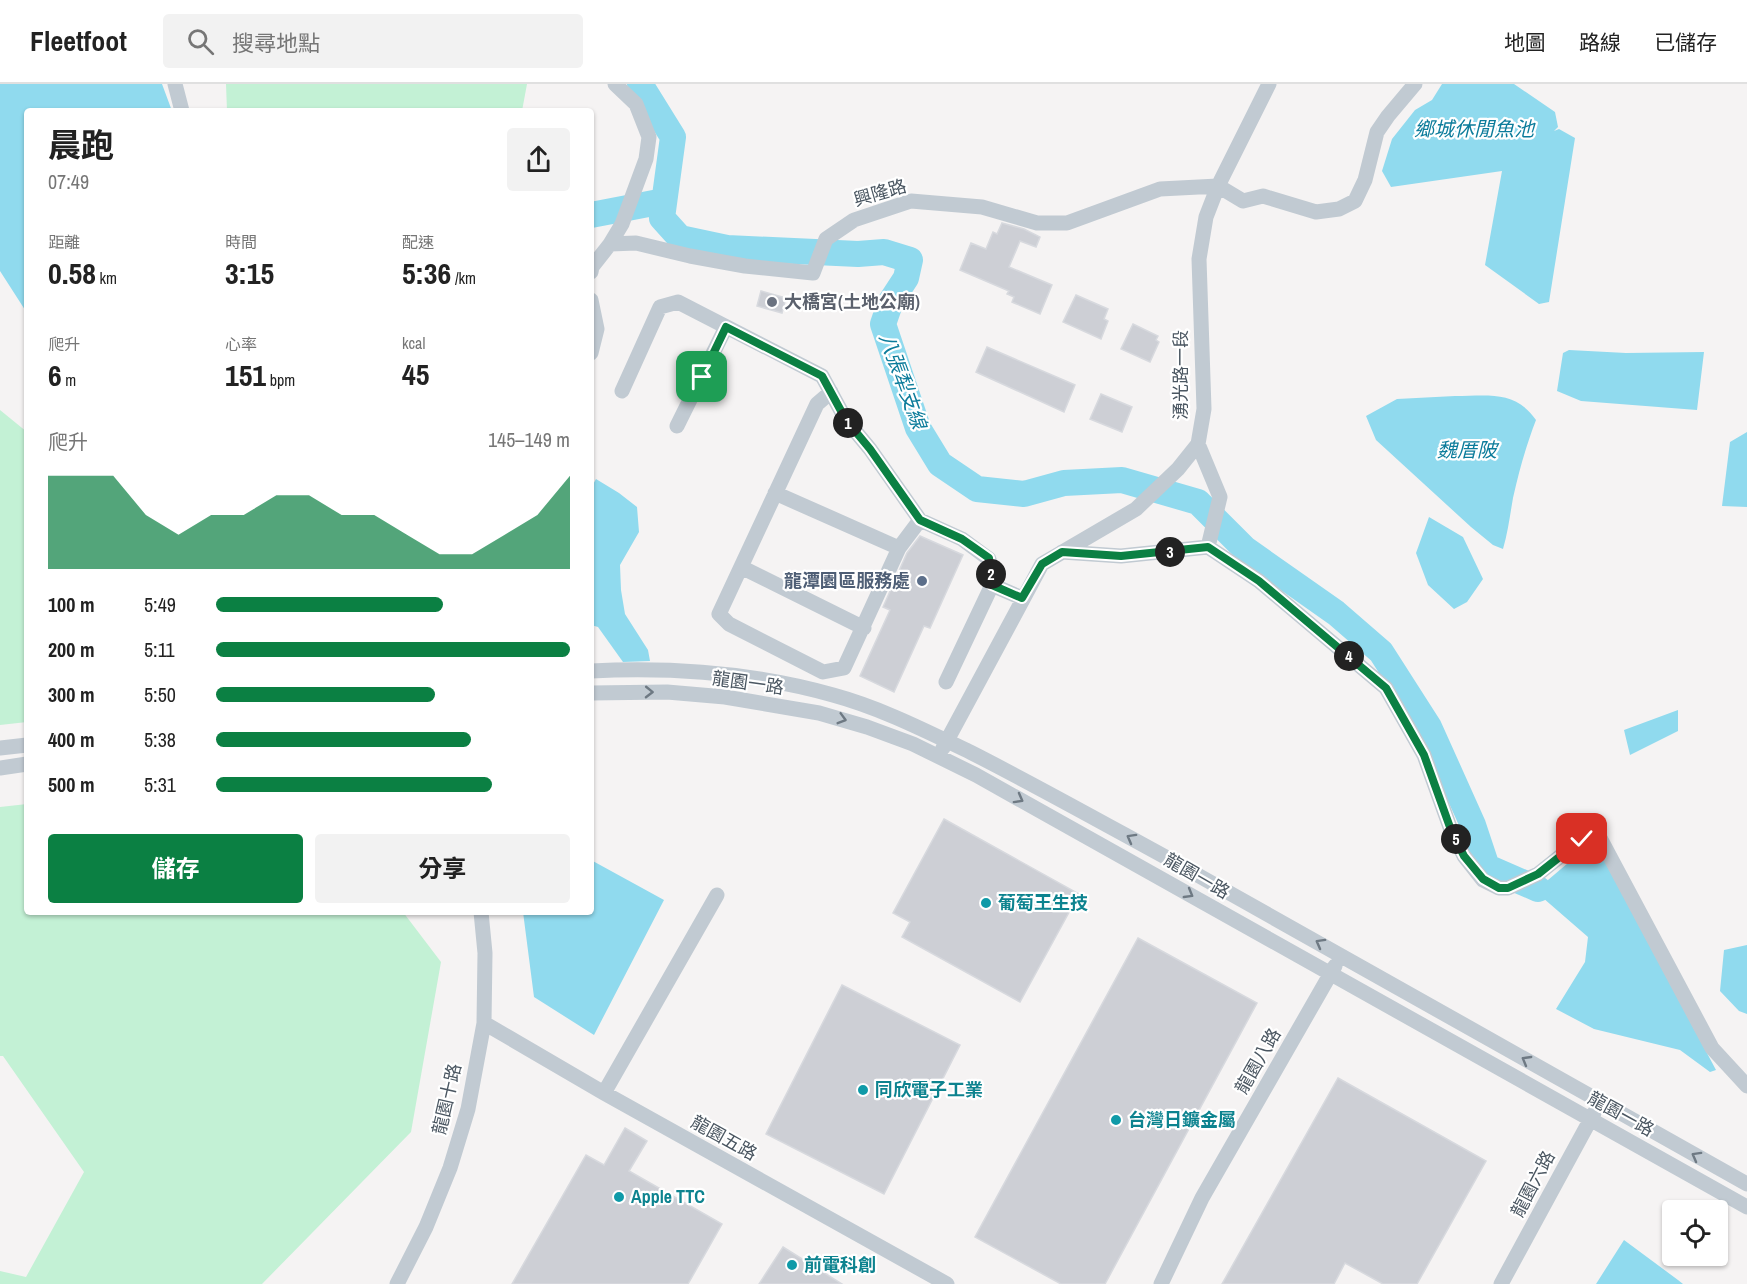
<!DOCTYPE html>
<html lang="zh-TW">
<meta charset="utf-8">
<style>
body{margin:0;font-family:"Archivo Narrow","Noto Sans TC",sans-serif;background:#f2f2f2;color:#222;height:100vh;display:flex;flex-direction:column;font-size:22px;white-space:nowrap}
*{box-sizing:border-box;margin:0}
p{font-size:20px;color:#767676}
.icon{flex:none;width:33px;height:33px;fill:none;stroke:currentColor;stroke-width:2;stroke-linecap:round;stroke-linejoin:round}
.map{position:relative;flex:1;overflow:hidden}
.drawer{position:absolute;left:24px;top:24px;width:570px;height:807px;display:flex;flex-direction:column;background:#fff;border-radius:6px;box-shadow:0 2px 4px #0004}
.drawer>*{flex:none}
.fabs{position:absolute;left:1662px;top:1116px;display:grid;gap:12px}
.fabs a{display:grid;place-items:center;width:66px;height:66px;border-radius:6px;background:#fff;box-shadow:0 2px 4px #0004;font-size:30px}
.pin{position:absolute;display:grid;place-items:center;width:51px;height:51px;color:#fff;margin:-26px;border-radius:12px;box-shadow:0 3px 9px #0006}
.km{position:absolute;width:30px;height:30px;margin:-15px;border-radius:50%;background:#222;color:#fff;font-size:16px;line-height:30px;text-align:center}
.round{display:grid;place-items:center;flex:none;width:63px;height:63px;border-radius:6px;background:#f2f2f2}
.head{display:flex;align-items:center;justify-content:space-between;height:102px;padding:0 24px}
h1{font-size:33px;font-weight:700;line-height:45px}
.metrics{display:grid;grid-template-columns:repeat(3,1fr);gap:9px;height:102px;padding:6px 24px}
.metrics div{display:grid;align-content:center}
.metrics b{font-size:30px;font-weight:700}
.metrics small{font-size:16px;font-weight:400}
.metrics p{font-size:16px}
.chart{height:168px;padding:12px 24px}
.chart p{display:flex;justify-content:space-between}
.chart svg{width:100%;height:108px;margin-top:6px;fill:#0b8043;opacity:.7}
.cta{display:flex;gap:12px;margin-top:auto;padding:12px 24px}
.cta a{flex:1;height:69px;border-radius:6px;background:#0b8043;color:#fff;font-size:24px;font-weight:700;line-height:69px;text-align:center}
.cta a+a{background:#f2f2f2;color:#222}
ul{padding:0 24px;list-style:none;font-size:20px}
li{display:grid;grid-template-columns:96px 72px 1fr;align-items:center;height:45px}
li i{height:15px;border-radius:8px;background:#0b8043}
header{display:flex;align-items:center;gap:36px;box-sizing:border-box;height:84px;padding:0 30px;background:#fff;border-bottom:2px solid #e0e0e0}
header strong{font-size:28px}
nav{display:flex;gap:33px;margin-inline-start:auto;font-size:21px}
.search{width:420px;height:54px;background:#f2f2f2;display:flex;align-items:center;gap:15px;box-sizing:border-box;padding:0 21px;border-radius:6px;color:#767676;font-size:22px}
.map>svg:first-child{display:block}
.green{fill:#c3f1d5}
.water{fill:#90daee}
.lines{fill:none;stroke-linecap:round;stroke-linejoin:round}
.river{stroke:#90daee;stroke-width:26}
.building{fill:#cdcfd5;stroke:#d7d9de;stroke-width:1.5}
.minor{stroke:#c1cad2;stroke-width:15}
.oneway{stroke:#6e7983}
.route-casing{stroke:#fff;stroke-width:12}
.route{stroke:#0b8043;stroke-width:8}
.worship-dot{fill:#6b7280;stroke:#fff;stroke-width:2}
.service-dot{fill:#5c6f8a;stroke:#fff;stroke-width:2}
.culture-dot{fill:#0f9aa8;stroke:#fff;stroke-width:2}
.labels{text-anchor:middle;stroke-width:4.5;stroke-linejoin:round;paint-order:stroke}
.street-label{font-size:18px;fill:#4a5661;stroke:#fff}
.worship-label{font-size:18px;font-weight:bold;fill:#5b616d;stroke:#fff;text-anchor:start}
.service-label{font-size:18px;font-weight:bold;fill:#4e5e75;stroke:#fff;text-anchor:end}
.culture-label{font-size:18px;font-weight:bold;fill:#0d838f;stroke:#fff;text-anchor:start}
.water-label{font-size:20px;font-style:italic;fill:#0c7c9b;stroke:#fff}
</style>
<header>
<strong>Fleetfoot</strong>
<div class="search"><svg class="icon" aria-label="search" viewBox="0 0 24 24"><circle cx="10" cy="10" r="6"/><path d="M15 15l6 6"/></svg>搜尋地點</div>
<nav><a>地圖</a><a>路線</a><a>已儲存</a></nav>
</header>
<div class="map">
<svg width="1747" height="1200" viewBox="0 0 1747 1200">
<rect width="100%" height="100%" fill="#f5f3f3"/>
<path class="green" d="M226,0H527L522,27H227Z
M0,326L27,348V638L0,641Z
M27,720V828H403L441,878L411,1048L262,1200H0V1187L26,1193L84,1088L3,972H0V723Z"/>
<path class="water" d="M0,0H162L172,27H27V229L0,187Z
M1442,0H1514L1555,28L1558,43L1554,47L1559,45L1575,54L1549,218L1539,220L1485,181L1502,87L1391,103L1382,87L1392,55L1415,26L1432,16Z
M1569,266L1626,269L1704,268L1697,326L1581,317L1557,307L1563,269Z
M1455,312C1489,312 1515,306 1536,336C1526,362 1519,387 1513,414C1510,431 1508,448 1503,465L1493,461L1471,443L1376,356L1366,332L1397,315Z
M1747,348V423L1722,422L1730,358Z
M596,395L619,409L637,423L639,448L620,481L621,506L625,530L648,566L650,577L623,578L598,543L591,541V404Z
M1429,433L1463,453L1483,495L1467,518L1454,525L1428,501L1416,469Z
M1678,626V647L1630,671L1624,646Z
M1594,757L1716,986L1710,988L1680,966L1594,945L1556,925L1585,878L1588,853L1535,807Z
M591,776L664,816L594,951L534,913L523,828H591Z
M1747,861V930L1739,927L1720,907L1724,866Z
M1624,1156L1678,1196L1683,1200H1596Z"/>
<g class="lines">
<path class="river" d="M640,0L673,53L662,134L680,154L727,164L858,170L884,168L910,176L906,194L891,217L883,240L918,344L940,380L977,405L1024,410L1064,399L1122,396L1198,418L1245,465L1336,529L1381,568L1429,643L1473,741L1487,783L1538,805
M591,131L664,117"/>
</g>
<path class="building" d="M1002,139L1024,145L1040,153L1036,163L1020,157L1009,183L1052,201L1040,230L1012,218L1014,213L1007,210L1009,207L960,186L971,159L986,165L993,148L997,150Z
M761,207L786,214L782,229L757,222Z
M1076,211L1108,225L1104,235L1108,237L1101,255L1063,238Z
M1133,240L1158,252L1156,256L1159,258L1150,278L1121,265Z
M987,263L1075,301L1064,328L976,288Z
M1101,310L1132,323L1122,348L1090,335Z
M920,452L963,471L930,544L924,542L894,608L860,592L890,526L883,523L907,469Z
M944,735L1079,810L1020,918L902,853L910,838L893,829Z
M1138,854L1257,919L1105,1200H1061L975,1153Z
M842,901L960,961L884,1110L766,1050Z
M1338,994L1486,1077L1417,1200H1383L1345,1179L1334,1200H1222Z
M625,1044L647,1057L629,1087L722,1140L688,1200H512L586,1071L604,1081Z
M783,1163L842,1200H759Z"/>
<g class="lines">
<path class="minor" d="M175,0L182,27
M610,160L622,140L646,75L649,53L636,20L615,0
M591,188L592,183L610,160L636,159L690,172L745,182L813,189L826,155L854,136L911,117L982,123L1037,139H1067L1160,105L1218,102L1243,117L1263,112L1316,128L1339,125L1355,117L1365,96L1377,48L1388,32L1415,0
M591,216L597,245L591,269
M622,307L660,223L678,218L822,292L846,336L870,365L920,436L962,455L989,475L992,501L1022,514
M831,308L817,320L719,530L729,540L823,588L844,584L899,464L920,436
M677,342L726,243
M1198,360L1220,413L1208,463
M775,409L899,464
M1062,468L1121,472L1208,463L1259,497L1386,604L1424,671L1451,746L1464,772L1483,796L1499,804H1508L1538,790L1582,755L1595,751L1600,754L1712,964L1747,1002
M741,483L864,544
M591,587C672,583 755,589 833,611C881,624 926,647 970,668C1037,702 1103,739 1169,775C1362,882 1553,993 1747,1100
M946,598L992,501
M591,609L667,608L725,613L819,629L867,643L913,660L976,691L1747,1123
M0,664L27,661
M943,664L1042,480L1136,425L1178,385L1198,360L1204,325L1199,175L1206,133L1218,102L1269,0
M0,684L27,680
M484,939L604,1009L947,1200
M604,1009L717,811
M397,1200L426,1143L450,1084L468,1025L484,939L485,869L481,828
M1161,1200L1202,1114L1335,882
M1501,1200L1594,1029"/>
</g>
<defs><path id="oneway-chevron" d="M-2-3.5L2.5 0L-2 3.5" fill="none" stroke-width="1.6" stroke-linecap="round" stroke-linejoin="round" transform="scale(1.5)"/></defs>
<g class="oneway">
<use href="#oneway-chevron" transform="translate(649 608) rotate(1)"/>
<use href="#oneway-chevron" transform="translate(842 635) rotate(16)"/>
<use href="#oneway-chevron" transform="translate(1019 715) rotate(29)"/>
<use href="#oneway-chevron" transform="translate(1131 754) rotate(-151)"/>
<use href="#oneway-chevron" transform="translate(1189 810) rotate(30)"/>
<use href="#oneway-chevron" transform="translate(1320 859) rotate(-151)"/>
<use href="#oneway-chevron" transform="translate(1526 976) rotate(-150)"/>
<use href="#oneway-chevron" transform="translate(1696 1072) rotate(-151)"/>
</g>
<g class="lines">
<defs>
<path id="route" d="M702,293L726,243L822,292L846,336L870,365L920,436L962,455L989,474L992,501L1022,514L1042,480L1062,468L1121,472L1208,463L1259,497L1386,604L1424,671L1451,746L1464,772L1483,795L1499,804H1508L1538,790L1582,755"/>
</defs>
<use href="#route" class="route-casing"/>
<use href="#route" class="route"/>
</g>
<circle class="worship-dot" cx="772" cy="218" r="6"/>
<circle class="service-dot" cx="922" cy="497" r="6"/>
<g class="culture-dot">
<circle cx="986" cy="819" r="6"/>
<circle cx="863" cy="1006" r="6"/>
<circle cx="1116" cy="1036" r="6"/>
<circle cx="619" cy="1113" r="6"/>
<circle cx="792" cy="1181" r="6"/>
</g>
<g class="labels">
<g class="street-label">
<text transform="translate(880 109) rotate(-16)" y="6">興隆路</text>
<text transform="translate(1181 291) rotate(-90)" y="6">湧光路一段</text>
<text transform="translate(748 599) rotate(8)" y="6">龍園一路</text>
<text transform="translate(1197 792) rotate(30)" y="6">龍園一路</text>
<text transform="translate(1258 977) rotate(-60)" y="6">龍園八路</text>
<text transform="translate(447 1015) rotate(-77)" y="6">龍園十路</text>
<text transform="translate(1621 1030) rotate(29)" y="6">龍園一路</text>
<text transform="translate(724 1054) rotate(29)" y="6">龍園五路</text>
<text transform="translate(1533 1100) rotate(-62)" y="6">龍園六路</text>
</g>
<g class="worship-label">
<text x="784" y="224">大橋宮(土地公廟)</text>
</g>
<g class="service-label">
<text x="910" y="503">龍潭園區服務處</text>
</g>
<g class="culture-label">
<text x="998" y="825">葡萄王生技</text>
<text x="875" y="1012">同欣電子工業</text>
<text x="1128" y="1042">台灣日鑛金屬</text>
<text x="631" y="1119">Apple TTC</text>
<text x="804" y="1187">前電科創</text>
</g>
<g class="water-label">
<text x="1474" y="52">鄉城休閒魚池</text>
<text transform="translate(903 297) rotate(70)" y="7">八張犁支線</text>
<text x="1467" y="373">魏厝陂</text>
</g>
</g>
</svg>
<div class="fabs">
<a><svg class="icon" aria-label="locate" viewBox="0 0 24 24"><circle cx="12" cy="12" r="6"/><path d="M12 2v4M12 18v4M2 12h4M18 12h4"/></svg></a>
</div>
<div class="pin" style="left:702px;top:293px;background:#1e9e55"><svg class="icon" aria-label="arrive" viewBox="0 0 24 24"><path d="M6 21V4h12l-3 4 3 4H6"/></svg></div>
<div class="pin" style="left:1582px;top:755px;background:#d93025"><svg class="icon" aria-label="check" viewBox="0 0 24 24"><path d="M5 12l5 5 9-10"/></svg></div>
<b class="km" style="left:848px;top:339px">1</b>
<b class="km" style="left:991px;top:490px">2</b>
<b class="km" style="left:1170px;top:468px">3</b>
<b class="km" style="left:1349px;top:572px">4</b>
<b class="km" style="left:1456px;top:755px">5</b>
<section class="drawer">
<div class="head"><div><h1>晨跑</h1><p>07:49</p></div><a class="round"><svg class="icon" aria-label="share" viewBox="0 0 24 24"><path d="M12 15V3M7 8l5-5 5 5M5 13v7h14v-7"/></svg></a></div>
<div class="metrics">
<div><p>距離</p><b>0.58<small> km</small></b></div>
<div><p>時間</p><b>3:15</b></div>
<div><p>配速</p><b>5:36<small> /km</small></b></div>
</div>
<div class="metrics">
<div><p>爬升</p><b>6<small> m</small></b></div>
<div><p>心率</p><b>151<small> bpm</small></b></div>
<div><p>kcal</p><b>45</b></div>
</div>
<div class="chart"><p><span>爬升</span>145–149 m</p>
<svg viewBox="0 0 160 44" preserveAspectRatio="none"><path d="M0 44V6L10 6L20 6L30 22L40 30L50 22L60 22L70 14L80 14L90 22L100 22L110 30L120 38L130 38L140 30L150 22L160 6V44z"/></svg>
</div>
<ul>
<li><b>100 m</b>5:49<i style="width:64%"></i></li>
<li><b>200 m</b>5:11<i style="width:100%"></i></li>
<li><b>300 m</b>5:50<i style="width:62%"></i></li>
<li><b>400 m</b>5:38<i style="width:72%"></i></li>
<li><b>500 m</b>5:31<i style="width:78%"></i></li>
</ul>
<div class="cta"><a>儲存</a><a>分享</a></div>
</section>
</div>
